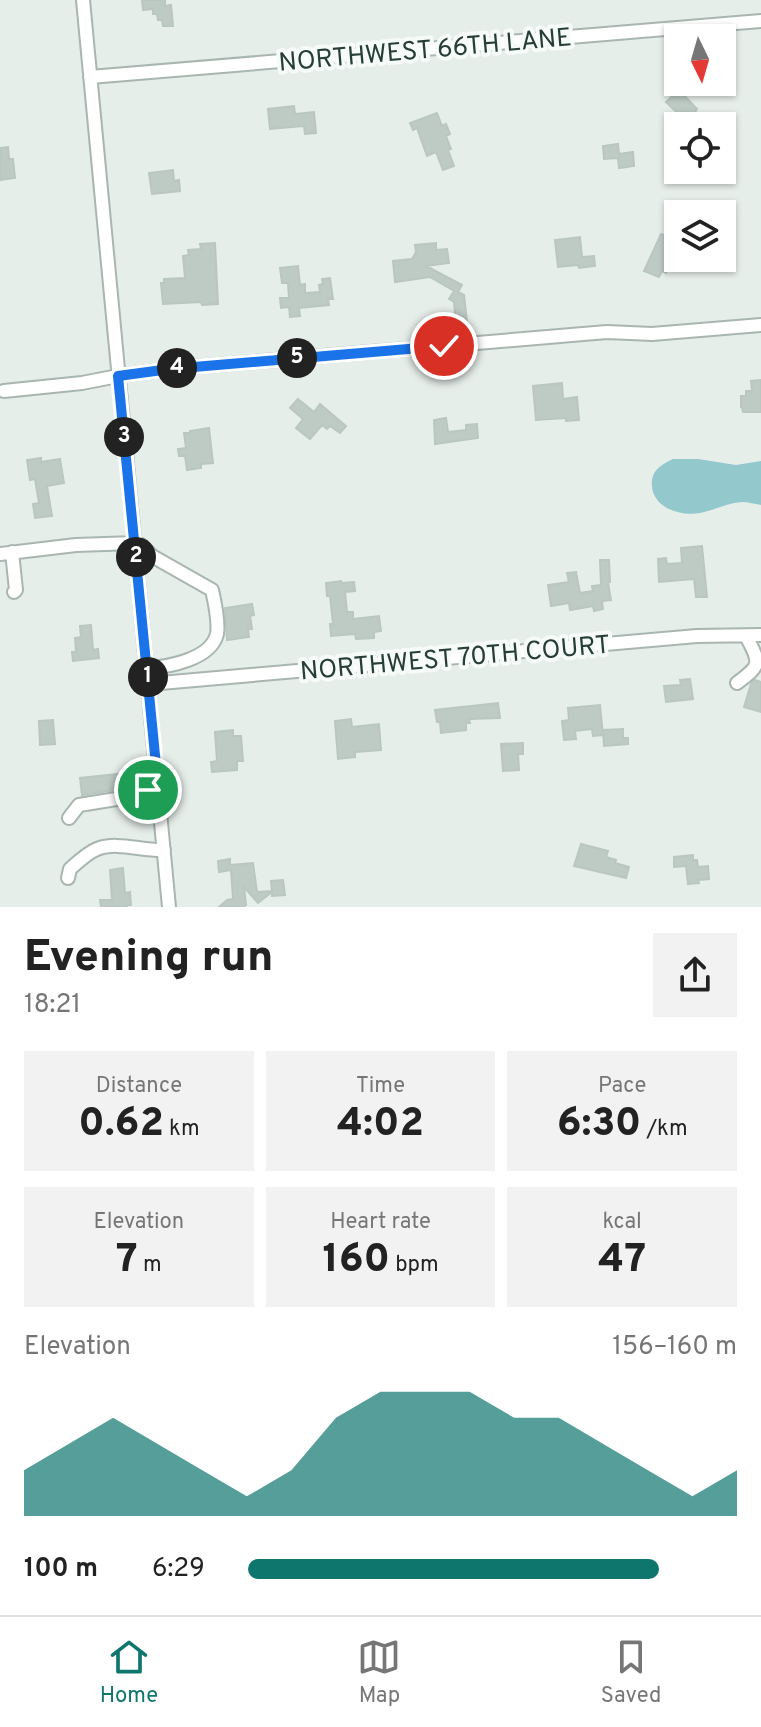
<!DOCTYPE html>
<meta charset="utf-8">
<style>
body{margin:0;font-family:Overpass,sans-serif;background:#f2f2f2;color:#222;height:100vh;display:flex;flex-direction:column;font-size:30px;white-space:nowrap}
*{box-sizing:border-box;margin:0}
p{font-size:26px;color:#767676}
.icon{flex:none;width:44px;height:44px;fill:none;stroke:currentColor;stroke-width:2;stroke-linecap:round;stroke-linejoin:round}
.map{position:relative;height:907px;overflow:hidden}
.sheet{display:flex;flex-direction:column;background:#fff;flex:1}
.sheet>*{flex:none}
.needle{width:52px;rotate:175deg}
.tools{position:absolute;left:664px;top:24px;display:grid;gap:16px}
.tools a{display:grid;place-items:center;width:72px;height:72px;border-radius:0px;background:#fff;box-shadow:0 2px 6px #0004;font-size:40px}
.pin{position:absolute;display:grid;place-items:center;width:68px;height:68px;color:#fff;margin:-34px;border:4px solid #fff;border-radius:50%;box-shadow:0 2px 8px #0007}
.km{position:absolute;width:40px;height:40px;margin:-20px;border-radius:50%;background:#222;color:#fff;font-size:22px;line-height:40px;text-align:center}
.round{display:grid;place-items:center;flex:none;width:84px;height:84px;border-radius:0px;background:#f2f2f2}
.overview{display:flex;align-items:center;justify-content:space-between;height:136px;padding:0 24px}
h1{font-size:44px;font-weight:800;line-height:60px}
.metrics{display:grid;grid-template-columns:repeat(3,1fr);gap:12px;height:136px;padding:8px 24px}
.metrics div{display:grid;align-content:center;border-radius:0px;background:#f2f2f2;text-align:center}
.metrics b{font-size:40px;font-weight:800}
.metrics small{font-size:22px;font-weight:400}
.metrics p{font-size:22px}
.chart{height:224px;padding:16px 24px}
.chart p{display:flex;justify-content:space-between}
.chart svg{width:100%;height:144px;margin-top:8px;fill:#0f766e;opacity:.7}
ul{padding:0 24px;list-style:none;font-size:26px}
li{display:grid;grid-template-columns:128px 96px 1fr;align-items:center;height:60px}
li i{height:20px;border-radius:10px;background:#0f766e}
.tab-bar{display:flex;justify-content:space-around;align-items:center;height:112px;border-top:2px solid #e0e0e0;background:#fff;font-size:22px;color:#767676}
.tab-bar a{display:grid;justify-items:center;gap:4px}
.tab-bar .current{color:#0f766e}
.map>svg:first-child{display:block}
.water{fill:#93c8cd}
.building{fill:#becbc5;stroke:#b9c7c0;stroke-width:2}
.lines{fill:none;stroke-linecap:round;stroke-linejoin:round}
.minor-casing{stroke:#a9b6b0;stroke-width:16}
.minor{stroke:#fff;stroke-width:12}
.route-casing{stroke:#fff;stroke-width:16}
.route{stroke:#1a73e8;stroke-width:10}
.labels{text-anchor:middle;stroke-width:8;stroke-linejoin:round;paint-order:stroke}
.street-label{font-size:26px;fill:#263e36;stroke:#f6faf8}
</style>
<div class="map">
<svg width="761" height="907" viewBox="0 0 761 907">
<rect width="100%" height="100%" fill="#e6eeea"/>
<path class="water" d="M673,459H698L736,465L761,461V505C755,504 748,502 742,502C728,503 714,510 700,513C678,517 649,506 652,480C654,468 663,464 673,459Z"/>
<path class="building" d="M142,0H165V6L171,5L173,26H163L162,20H158L157,14H153V9L143,10Z
M679,90L697,109L695,111L704,120L698,126H691L666,102Z
M294,106L295,114L314,112L316,133L305,134L304,126L270,129L268,109Z
M437,113L442,126L446,124L450,134L446,136L451,149L448,150L454,166L443,170L436,152L427,156L417,128L413,130L410,123Z
M618,144L619,154L633,152L634,166L619,168L618,158L604,159L603,146Z
M8,147L9,159H13L15,178L0,180V148Z
M173,170L174,181L179,180L180,191L152,194L149,173Z
M678,222V245L666,273L662,271L659,277L644,271L661,234L668,237Z
M580,237L582,257L594,256L595,266L579,268L578,265L558,267L555,240Z
M215,243L218,304L202,305L201,302L163,304L161,283H164V279L185,278L183,256L189,255L188,250L201,249L200,244Z
M436,243V250L447,249L449,263L426,266L462,285L458,292L464,295L467,322L456,323L454,302L449,299L454,291L430,277L395,282L393,261L412,259L416,252L415,245Z
M298,266L300,285L305,284V293L320,292L319,285L323,284L322,279L330,278L333,299H328L329,305L299,308L300,316L290,317L289,307L281,308L280,298H289L288,283H282L280,268Z
M761,380V412H743L742,407H741V396H746V391H752L751,381Z
M562,383L563,399L577,397L579,420L566,421V418L536,420L533,386Z
M298,399L314,412L320,404L346,426L340,433L330,426L327,429L322,425L310,439L296,428L303,419L290,408Z
M446,418L448,432L466,430V425L477,424L478,438L435,444L434,420Z
M209,428L213,463L201,464V468L187,470L185,456H179L178,449L186,448L184,433H190V431Z
M41,458V462L60,459L64,483L47,486L52,516L35,518L33,504L39,503L35,479L30,480L27,460Z
M702,546L707,597H696L694,579L659,582L658,559L666,558L667,564L682,563L681,548Z
M600,560H609L610,582L608,583L611,600L602,601L603,609L594,611L593,606L570,610L569,603L551,606L548,585L569,582L567,573L576,572L580,593L593,591L592,586L601,585Z
M341,581L342,583L354,582L355,591L345,592L347,612H353V619L379,616L381,631L374,632V638L356,639L355,634L331,636L330,624H333L330,596H327L326,583Z
M252,604L254,615L250,616L252,629H248L249,637L227,640L225,608Z
M91,625L93,650L98,649L99,658L73,661L72,652H76L75,638L81,637L80,626Z
M690,679L693,699L666,702L664,686L681,685L680,680Z
M755,680L761,682V712L744,707L751,684Z
M498,703L500,718L469,719L470,723H466V730L441,733L440,722H437L435,710Z
M600,705L603,735L593,736L592,729L575,731L576,739L564,740L562,721L569,720L568,708Z
M351,719L352,727L379,724L381,750L355,752V757L338,759L335,721Z
M53,720L55,744L40,745L39,721Z
M623,729V738H628V744L604,746L603,730Z
M233,730V736H241L243,761H237V770L212,772L211,762L217,761L215,732Z
M523,743V754H518L519,770L503,771L501,744Z
M126,773L128,788L82,795L80,778Z
M581,844L608,851L606,857L616,860L615,863L629,867L626,878L574,866Z
M693,855V860H697L698,867L708,866L709,879L698,880L699,883L688,884L686,866L674,867V857Z
M230,859V865L253,863L257,892L272,891L271,881L283,880L285,895L272,896V892L258,903L244,887L246,905L243,907H219L227,900L233,899L231,870L219,872L218,861Z
M123,868L125,893L130,892L131,905H127V907H101L100,900H112L110,870Z"/>
<g class="lines">
<defs>
<path id="minor" d="M83,0L169,907
M90,77L761,21
M4,391L82,383L118,376L170,369L607,332L652,334L761,325
M12,552L16,590L14,592
M0,554L76,545L135,543L141,545L152,556L212,590C215,603 219,621 217,634C211,659 169,667 147,668
M737,683C761,665 761,664 746,636
M149,684L697,636L761,635
M69,818L79,805L135,796L158,786
M68,878L70,869C78,862 87,853 97,849C117,841 142,851 164,850"/>
</defs>
<use href="#minor" class="minor-casing"/>
<use href="#minor" class="minor"/>
</g>
<g class="lines">
<defs>
<path id="route" d="M148,790L158,786L118,376L170,369L444,346"/>
</defs>
<use href="#route" class="route-casing"/>
<use href="#route" class="route"/>
</g>
<g class="labels">
<g class="street-label">
<text transform="translate(425 49) rotate(-5)" y="9">NORTHWEST 66TH LANE</text>
<text transform="translate(455 657) rotate(-5)" y="9">NORTHWEST 70TH COURT</text>
</g>
</g>
</svg>
<div class="tools">
<a><svg class="needle" viewBox="-14 -14 28 28"><path d="M0-13l5 13h-10z" fill="#e53935"/><path d="M0 13l5-13h-10z" fill="#767676"/></svg></a>
<a><svg class="icon" aria-label="locate" viewBox="0 0 24 24"><circle cx="12" cy="12" r="6"/><path d="M12 2v4M12 18v4M2 12h4M18 12h4"/></svg></a>
<a><svg class="icon" aria-label="layers" viewBox="0 0 24 24"><path d="M12 4l9 5-9 5-9-5zM3 14l9 5 9-5"/></svg></a>
</div>
<div class="pin" style="left:148px;top:790px;background:#1e9e55"><svg class="icon" aria-label="arrive" viewBox="0 0 24 24"><path d="M6 21V4h12l-3 4 3 4H6"/></svg></div>
<div class="pin" style="left:444px;top:346px;background:#d93025"><svg class="icon" aria-label="check" viewBox="0 0 24 24"><path d="M5 12l5 5 9-10"/></svg></div>
<b class="km" style="left:148px;top:677px">1</b>
<b class="km" style="left:136px;top:557px">2</b>
<b class="km" style="left:124px;top:437px">3</b>
<b class="km" style="left:177px;top:368px">4</b>
<b class="km" style="left:297px;top:358px">5</b>
</div>
<section class="sheet">
<div class="overview"><div><h1>Evening run</h1><p>18:21</p></div><a class="round"><svg class="icon" aria-label="share" viewBox="0 0 24 24"><path d="M12 15V3M7 8l5-5 5 5M5 13v7h14v-7"/></svg></a></div>
<div class="metrics">
<div><p>Distance</p><b>0.62<small> km</small></b></div>
<div><p>Time</p><b>4:02</b></div>
<div><p>Pace</p><b>6:30<small> /km</small></b></div>
</div>
<div class="metrics">
<div><p>Elevation</p><b>7<small> m</small></b></div>
<div><p>Heart rate</p><b>160<small> bpm</small></b></div>
<div><p>kcal</p><b>47</b></div>
</div>
<div class="chart"><p><span>Elevation</span>156–160 m</p>
<svg viewBox="0 0 160 44" preserveAspectRatio="none"><path d="M0 44V30L10 22L20 14L30 22L40 30L50 38L60 30L70 14L80 6L90 6L100 6L110 14L120 14L130 22L140 30L150 38L160 30V44z"/></svg>
</div>
<ul>
<li><b>100 m</b>6:29<i style="width:84%"></i></li>
</ul>
</section>
<nav class="tab-bar">
<a class="current"><svg class="icon" aria-label="home" viewBox="0 0 24 24"><path d="M3 11l9-7 9 7M6 9v11h12V9"/></svg>Home</a>
<a><svg class="icon" aria-label="map" viewBox="0 0 24 24"><path d="M3 6l6-2 6 2 6-2v14l-6 2-6-2-6 2zM9 4v14M15 6v14"/></svg>Map</a>
<a><svg class="icon" aria-label="saved" viewBox="0 0 24 24"><path d="M7 4h10v16l-5-4-5 4z"/></svg>Saved</a>
</nav>
